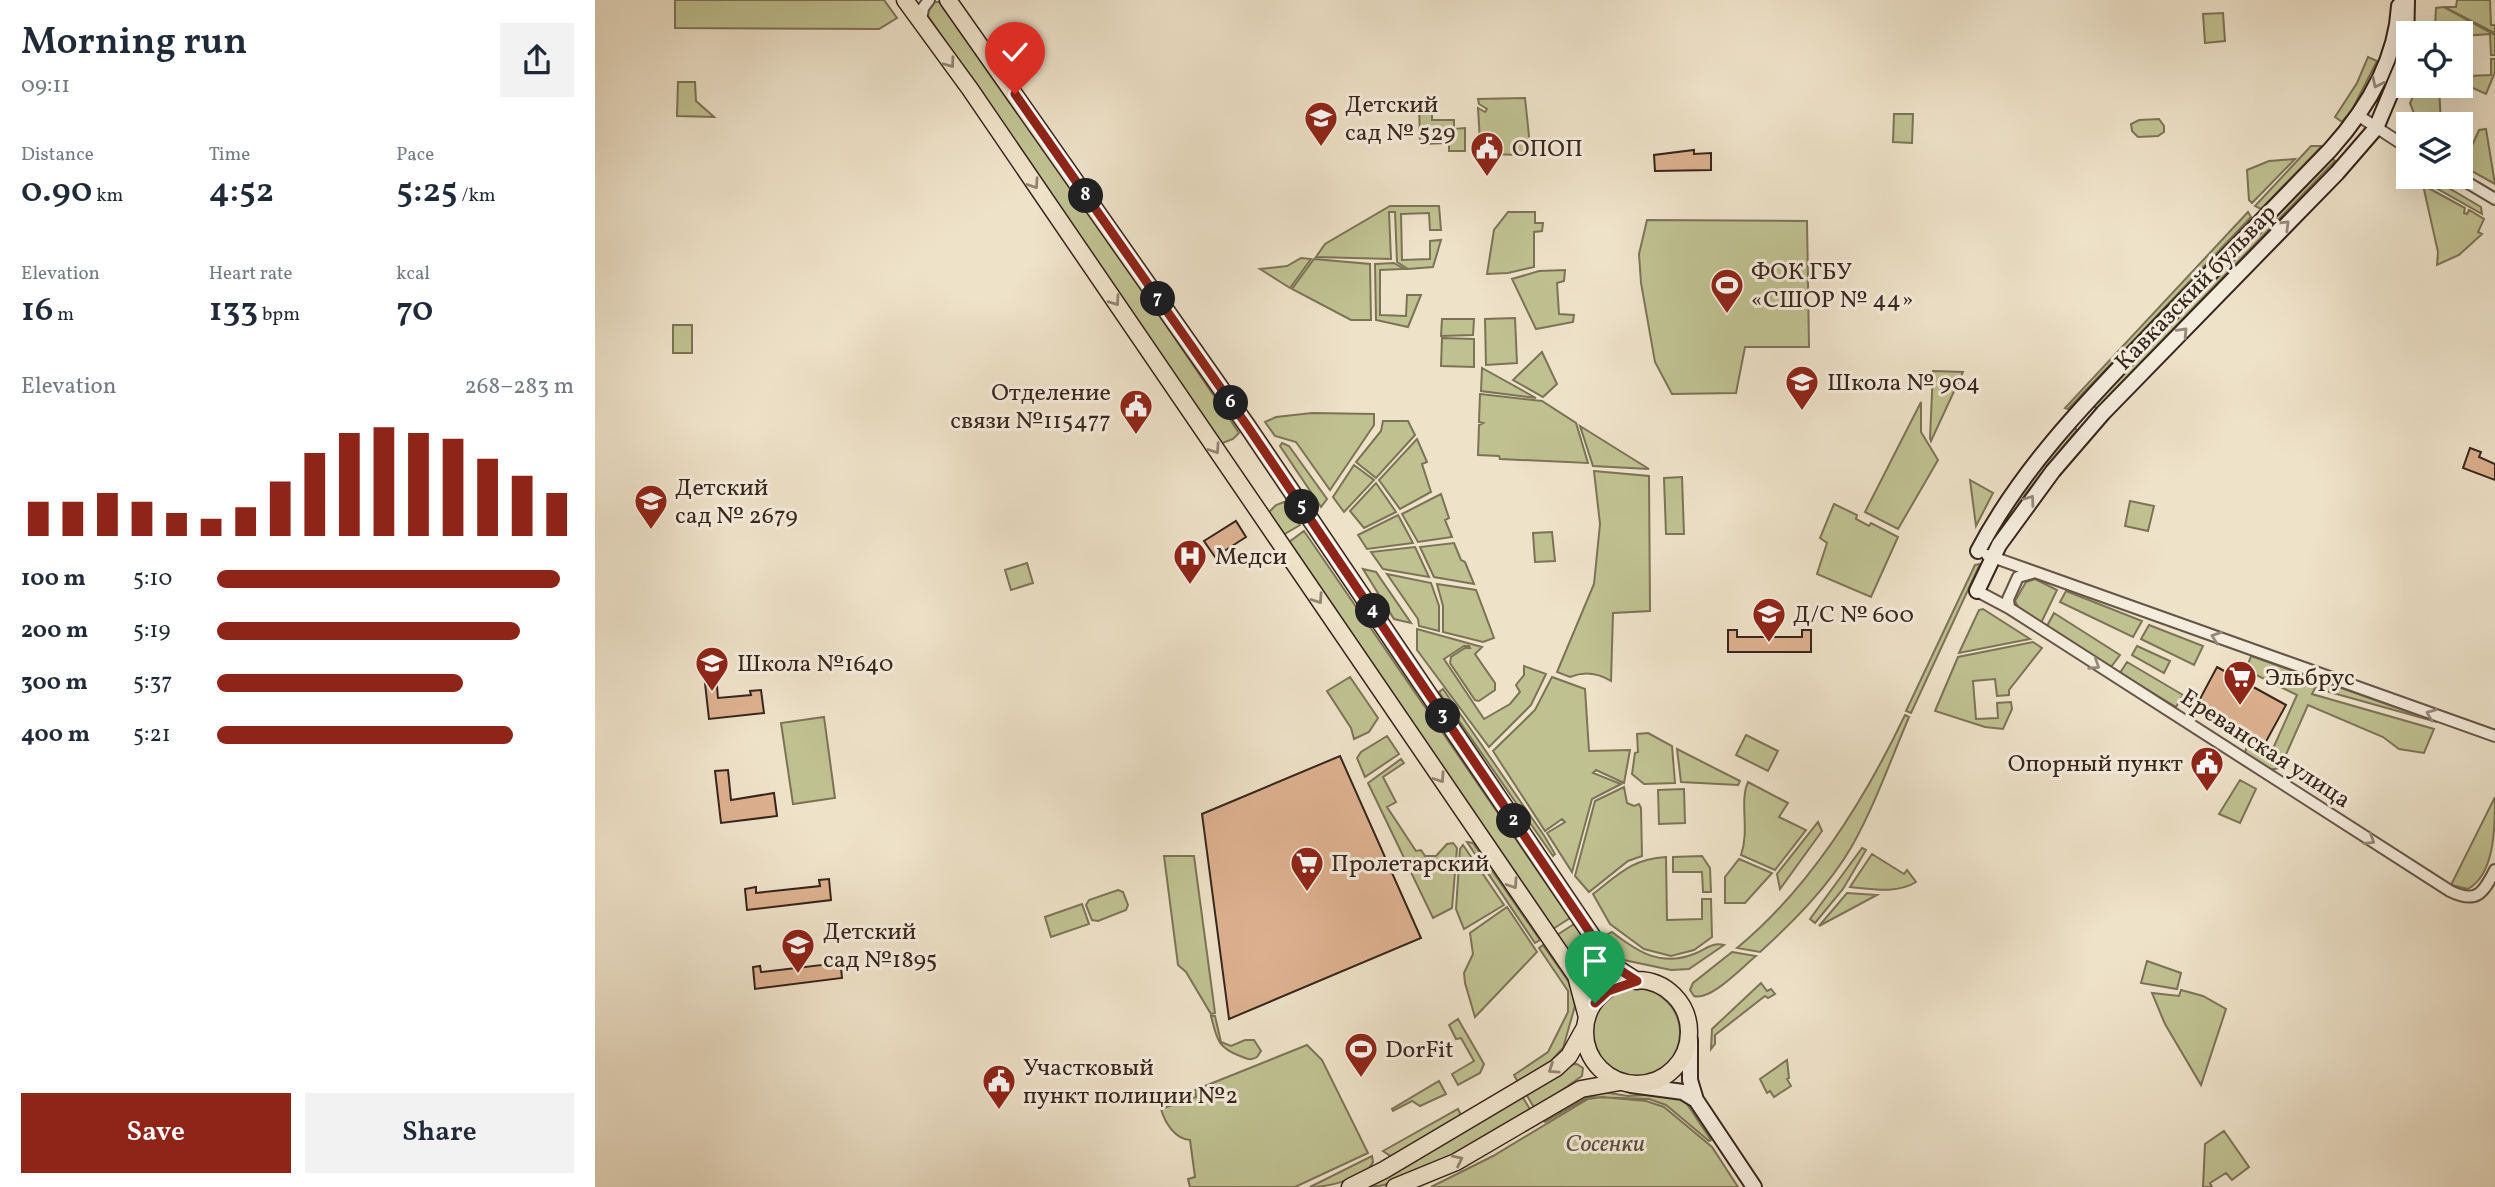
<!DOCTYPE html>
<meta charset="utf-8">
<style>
body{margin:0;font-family:Vollkorn,serif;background:#f2f2f3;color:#1f2937;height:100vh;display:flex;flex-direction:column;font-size:26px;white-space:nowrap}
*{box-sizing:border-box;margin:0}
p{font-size:23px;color:#747a83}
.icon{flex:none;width:38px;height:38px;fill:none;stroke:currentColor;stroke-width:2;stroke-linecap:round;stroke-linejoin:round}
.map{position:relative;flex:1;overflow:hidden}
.panel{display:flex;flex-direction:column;background:#fff;width:595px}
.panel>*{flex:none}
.fabs{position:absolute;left:1801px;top:21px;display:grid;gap:14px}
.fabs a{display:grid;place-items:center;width:77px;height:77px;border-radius:0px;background:#fff;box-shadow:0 7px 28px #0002;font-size:35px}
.pin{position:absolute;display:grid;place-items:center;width:60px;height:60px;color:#fff;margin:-72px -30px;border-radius:50% 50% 50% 0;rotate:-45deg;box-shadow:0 0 7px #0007}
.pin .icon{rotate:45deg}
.km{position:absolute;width:35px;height:35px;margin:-18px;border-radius:50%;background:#222;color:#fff;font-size:19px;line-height:35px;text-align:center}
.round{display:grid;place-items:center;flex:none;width:74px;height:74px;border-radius:0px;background:#f2f2f3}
.head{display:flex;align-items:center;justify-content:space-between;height:119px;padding:0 21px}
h1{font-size:38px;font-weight:600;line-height:52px}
.figures{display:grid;grid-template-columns:repeat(3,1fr);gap:10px;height:119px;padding:7px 21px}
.figures div{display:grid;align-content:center}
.figures b{font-size:35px;font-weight:600}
.figures small{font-size:19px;font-weight:400}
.figures p{font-size:19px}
.chart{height:196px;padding:14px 21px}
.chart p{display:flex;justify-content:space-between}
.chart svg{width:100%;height:126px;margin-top:7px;stroke:#8f2418;stroke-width:6}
.button{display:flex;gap:14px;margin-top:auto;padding:14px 21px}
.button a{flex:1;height:80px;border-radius:0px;background:#8f2418;color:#fff;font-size:28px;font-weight:600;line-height:80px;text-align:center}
.button a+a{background:#f2f2f3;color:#1f2937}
ul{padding:0 21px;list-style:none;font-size:23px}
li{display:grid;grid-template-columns:112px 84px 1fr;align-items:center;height:52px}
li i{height:18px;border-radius:9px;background:#8f2418}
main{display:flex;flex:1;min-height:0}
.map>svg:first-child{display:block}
.green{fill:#c0c191;stroke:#7c7357;stroke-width:2}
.building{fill:#ddb18f;stroke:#37251d;stroke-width:2}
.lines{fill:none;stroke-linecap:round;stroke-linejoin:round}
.street-casing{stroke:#655448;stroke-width:14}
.secondary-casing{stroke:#37251d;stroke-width:18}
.primary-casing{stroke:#37251d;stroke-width:19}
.street{stroke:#f4ecdc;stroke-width:10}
.secondary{stroke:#f4ecdc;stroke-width:14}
.primary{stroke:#eee2c9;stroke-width:16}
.oneway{stroke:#928473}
.oneway2{stroke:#96887c}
.route-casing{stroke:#fff;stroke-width:14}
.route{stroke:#8f2418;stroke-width:9}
.labels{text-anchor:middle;stroke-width:6;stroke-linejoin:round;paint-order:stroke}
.poi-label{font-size:24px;fill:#37251d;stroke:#f4ecdc;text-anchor:start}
.street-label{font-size:24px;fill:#37251d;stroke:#f4ecdc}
.park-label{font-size:24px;font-style:italic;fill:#594c3a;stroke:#f4ecdc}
</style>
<main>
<section class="panel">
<div class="head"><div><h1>Morning run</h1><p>09:11</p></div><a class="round"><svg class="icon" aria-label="share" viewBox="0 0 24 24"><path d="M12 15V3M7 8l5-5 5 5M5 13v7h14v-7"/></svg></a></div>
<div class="figures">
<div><p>Distance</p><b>0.90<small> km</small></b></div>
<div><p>Time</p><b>4:52</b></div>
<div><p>Pace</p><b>5:25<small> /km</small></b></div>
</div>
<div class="figures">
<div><p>Elevation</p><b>16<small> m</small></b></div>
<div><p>Heart rate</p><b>133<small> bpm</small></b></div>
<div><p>kcal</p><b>70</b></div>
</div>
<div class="chart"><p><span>Elevation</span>268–283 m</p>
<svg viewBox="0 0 160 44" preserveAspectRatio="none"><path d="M5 44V32M15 44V32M25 44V29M35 44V32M45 44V36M55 44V38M65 44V34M75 44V25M85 44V15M95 44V8M105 44V6M115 44V8M125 44V10M135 44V17M145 44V23M155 44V29"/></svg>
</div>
<ul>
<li><b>100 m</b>5:10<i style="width:96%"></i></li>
<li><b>200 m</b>5:19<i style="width:85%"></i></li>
<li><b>300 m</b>5:37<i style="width:69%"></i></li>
<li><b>400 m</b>5:21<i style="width:83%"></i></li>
</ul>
<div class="button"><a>Save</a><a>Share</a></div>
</section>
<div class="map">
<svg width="1900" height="1187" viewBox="0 0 1900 1187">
<rect width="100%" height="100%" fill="#eee2c9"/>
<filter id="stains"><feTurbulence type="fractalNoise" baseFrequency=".00286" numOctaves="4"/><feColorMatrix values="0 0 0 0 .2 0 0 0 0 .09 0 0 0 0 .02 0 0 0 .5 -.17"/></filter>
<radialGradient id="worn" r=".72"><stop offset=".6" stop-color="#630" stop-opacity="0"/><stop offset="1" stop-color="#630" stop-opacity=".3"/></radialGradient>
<path class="green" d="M80,0H289L302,18L284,29L80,28Z
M1862,0H1895L1896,25H1900V33L1855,10L1852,7H1861Z
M339,2H346L427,112L644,433L638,439L625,444L333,16L334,5Z
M1849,7L1900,35V55H1896L1895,34L1868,36L1872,76L1896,75V59H1900V72L1891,94L1869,84L1866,78V33H1843L1840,27L1841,8Z
M1628,13L1630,41L1610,43L1608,14Z
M1773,57L1782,61L1757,110L1747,122L1740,117L1762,83Z
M83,82H100L101,101L119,117L82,116Z
M1823,86H1851H1844L1846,124H1823L1815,103Z
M930,98L936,155L886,154L885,145L891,143V140L885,141L883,108L890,112L892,109L884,104L883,99Z
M824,101H837V120H859V129L870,128V151H854V143L825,144Z
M1299,114H1318L1317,143L1298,142Z
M1564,119L1569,126V132L1563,136L1543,137L1537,131L1536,124L1544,120Z
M1891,129L1900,184L1868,166L1884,130Z
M1716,146H1727L1666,209L1660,206Z
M1736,157L1740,161L1502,408L1496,406Z
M1700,159L1657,203L1654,200L1652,170L1674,161Z
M1826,177H1835L1886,207L1887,214L1827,180Z
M1828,185L1870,208L1869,213L1872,214L1874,210L1889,219L1883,232L1887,234L1864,255L1842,265L1843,252Z
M795,206H844L846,230H835L834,213L806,214L807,260L835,259V241L846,240L838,267L813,269L802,262L800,212H794L796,259L721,257L730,244Z
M913,212H940V223H948L947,231L939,232V267L913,273L892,274L899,230Z
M1653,212L1656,217L1473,409L1470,408Z
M1052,220L1212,221L1214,347H1150L1141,393L1077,394L1060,362L1046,283L1044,254Z
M706,258L716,259L695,288L665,269L692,266Z
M719,259L775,264L776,320H756L697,289Z
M799,263L809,269L785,270V315L811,316L812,295H826L813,327L781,320L780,264Z
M970,270L969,281L962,283L964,314L979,315L978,322L941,329L917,279L944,271Z
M920,318L922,363L891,365L890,319Z
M847,319H879L878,335L846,336Z
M78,325H97V353H78Z
M847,338L879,339V367L846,366Z
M947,352L962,384L948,397L918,380Z
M887,368L941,398L886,391Z
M1338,371L1368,372L1336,441L1335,438Z
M885,394L947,401L981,423L993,463L905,459L904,456L883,455L884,425L888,423L884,422Z
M1326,402V432L1343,460L1303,529L1270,512Z
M717,413L779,414V425L735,490L701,442L680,436L670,422L681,417Z
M788,421H813L820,435L781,478L761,462L786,431Z
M985,426L1054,469L998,466Z
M1478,426L1482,430L1432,492L1401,539L1396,537L1407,518Z
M822,439L832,462L827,464L836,492L805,509L784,480Z
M687,443L694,446L732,499L726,507L685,446Z
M759,465L779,480L749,512L738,497Z
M999,471L1054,476L1055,611L1018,613L1016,681C1003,673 989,671 975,677L962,672L999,584L1005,524Z
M1087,477L1089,534H1071L1069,478Z
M1375,480L1398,493L1381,526Z
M781,483L801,512L769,528L755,511Z
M846,494L854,518L850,520L857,537L823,542L807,514Z
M1535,501L1559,506L1553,531L1530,526Z
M689,502L705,525L688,535L673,513L681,505Z
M1239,504L1262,515L1261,519L1274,526L1276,523L1303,537L1276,597L1222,574L1232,543L1225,538Z
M803,515L818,543L772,549L763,535Z
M709,531L975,918L958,929L694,542Z
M957,532L960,561L940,562L938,533Z
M859,543L866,560L870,562L879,584L839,577L825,547Z
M820,547L834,577L788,569L776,552Z
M432,563L438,583L416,590L410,570Z
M1385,564L1316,713L1311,711L1380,565Z
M768,569L781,572L816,623L799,619Z
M792,574L836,583L844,606V631L824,626L823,619Z
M1440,579L1462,590L1446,623L1423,607L1420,601L1431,582Z
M842,584L881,590L899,638L888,642L848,632V606Z
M1471,591L1547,621L1538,637L1465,602Z
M1388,609L1435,639L1364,653L1384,610Z
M1459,613L1525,655L1516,667L1452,626Z
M1554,625L1608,646L1599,665L1546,639Z
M822,629L887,647L880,654L900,683V690L884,701L880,700L855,663L856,657L870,648H875L874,646H869L849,659L889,719L915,704L925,692L921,685L929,675V666L951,674L936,705L894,747L822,650Z
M1438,642L1447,648L1414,690V695L1402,696L1400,679L1378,681L1381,719L1403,718L1402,703L1416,702L1417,709L1408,729L1390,727L1340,711L1363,657Z
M1542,646L1575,661L1569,673L1537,655Z
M1656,656L1842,722L1720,688L1717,694L1839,729L1829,753L1804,749L1788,737L1713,705L1685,768L1673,770L1649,754L1653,745L1676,753L1702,695L1651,670Z
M1532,662L1588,695L1581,707L1525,673Z
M755,677L783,718L774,732L759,739L756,728L732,691Z
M957,677L990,689L994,751L1035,750L1029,783L1001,770L998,773L1026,784L997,799L977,872L952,833L970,822L967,819L950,831L898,751L940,710Z
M848,689L950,837L960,854L958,856L844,692Z
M1310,715L1314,717C1296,759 1280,805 1257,846C1234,886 1199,921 1165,952L1142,948C1216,887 1269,801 1310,715Z
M229,717L240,798L198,804L186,723Z
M1053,733L1077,746L1080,783L1049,784L1037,774L1040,753L1043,752L1042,734Z
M1151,735L1183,751L1173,771L1141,755Z
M792,736L804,754L770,777L762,758L766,752Z
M1082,749L1145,781L1143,785L1086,782Z
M806,759L809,763L788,777L801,802L792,807L821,851L826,850L830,856H841L852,844L858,843L862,848L857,908L838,918L773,783Z
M1645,780L1661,789L1645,823L1624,814Z
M1153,782L1193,803L1184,817L1211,830L1180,870L1146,855C1155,830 1144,802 1153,782Z
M1029,787L1032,803L1039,806L1044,804L1046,808L1047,856L1033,861L994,892L980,876L1000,801Z
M1089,789L1090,823L1064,824L1063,790Z
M1900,797C1900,827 1900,874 1873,889L1856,885Z
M1223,822L1227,831L1185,889L1182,874Z
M872,842L878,843L945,940L940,943Z
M868,845L909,905L869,929L861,909L865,849Z
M1267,848L1271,850L1248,889L1220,923L1215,919Z
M1277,854L1309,874L1312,870L1321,882C1302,894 1277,889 1255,887Z
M569,856H599L620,1013L616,1014L591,972L583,965Z
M1107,856L1115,868L1116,892H1108L1107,872H1078V857Z
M1071,857L1072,920L1107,919V899H1116L1117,937L1099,950L1076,956L1049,949L1015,924L998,894C1024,874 1037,859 1071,857Z
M1144,859L1177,873L1150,903H1130V877Z
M523,890L528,892L533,905L531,910L503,921L497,920L491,905L494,900Z
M1252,893L1282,895L1224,926Z
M487,904L494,924L456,937L450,917Z
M912,907L942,952L880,1017L870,983L869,973L878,954L875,933Z
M979,924L1009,968L1010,972L992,978L962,935Z
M1017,932C1043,952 1065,967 1099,954C1110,950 1116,942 1129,945L1094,969L1076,970L1029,960L1011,935Z
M948,945L976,985L980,1006L968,1048L956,1061L923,1082L919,1075L953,1052L973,1012V991L944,948Z
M1137,952L1161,956C1147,967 1116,1001 1099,996L1095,990L1098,983Z
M1552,961L1586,973L1582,989L1546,983Z
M1166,983L1172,991L1176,989L1180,994L1173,998L1170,996L1120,1035V1044L1116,1049L1117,1029Z
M995 1033a45 45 0 1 1 90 0a45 45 0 1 1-90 0Z
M1586,990L1608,996L1631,1009L1606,1085L1570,1024L1557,993L1584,996Z
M616,1016H620L626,1042L636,1046L650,1040H659L666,1051L662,1057C655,1061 653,1059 645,1056C622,1047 622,1039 616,1016Z
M863,1019L889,1064L885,1073L863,1085L857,1074L879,1061L866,1038L861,1039L854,1025Z
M712,1045L727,1060L773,1153L700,1187H595L593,1179L600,1177L595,1140C580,1139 570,1123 566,1109L601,1097L600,1090Z
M1192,1060L1194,1078L1192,1079L1196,1086L1179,1097L1175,1091L1172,1093L1165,1079Z
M982,1064L988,1068L987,1076L940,1109L931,1094L973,1065Z
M844,1081L851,1094L825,1106L817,1101L798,1111L797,1109Z
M1008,1092L1033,1096L1068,1094L1086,1098L1092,1104L1116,1140L1114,1141L1071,1105L1054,1099L993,1097L950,1122L947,1119L989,1094Z
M927,1096L936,1111C892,1136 820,1187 771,1187Z
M1007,1097L1051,1101L1069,1107L1117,1147L1143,1187H836L898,1156L993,1099Z
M863,1109L867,1117L797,1157L788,1151Z
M1629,1131L1654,1167L1637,1180L1631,1173L1615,1183L1617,1187H1608L1610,1144Z
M777,1156L778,1162C771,1179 732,1187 715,1187Z"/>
<path class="building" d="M1099,150V154L1116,153V170L1060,171L1059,155Z
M1875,448L1886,452L1884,457L1900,464V480L1868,468Z
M641,521L651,537L620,557L609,541Z
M1133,630H1142V637H1207V630H1216V652H1133Z
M120,663L123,698L156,695L155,691L166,690L169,713L114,719L108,665Z
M1622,667L1691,705L1668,747L1599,710Z
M745,756L826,938L634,1019L607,814Z
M133,770L136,800L179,793L182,816L126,823L120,771Z
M234,879L236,900L152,910L150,889L161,887V893L225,886L224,880Z
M245,957L247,978L160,989L158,967L165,966L166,972L236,964L235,959Z"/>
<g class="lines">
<defs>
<path id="street" d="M326,22L328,8L334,0
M1764,116L1813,148
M1863,177L1900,199
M1392,555L1900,736
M1382,591L1414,608L1855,891C1881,904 1888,894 1900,870
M1414,608L1413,599L1423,577L1437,573"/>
<path id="secondary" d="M1383,551C1428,465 1498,395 1565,325C1622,267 1678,208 1735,150C1771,110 1801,62 1804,6
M1382,591L1404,545L1458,471L1508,413L1742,173L1781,128L1807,66L1811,46L1812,0
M1095,1040V1080L1101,1100L1159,1187
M1036,1085L1088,1092L1101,1100"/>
<path id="primary" d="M310,0L375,89L981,976L992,1017
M353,0L653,427L1008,952L1017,965L1042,981
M981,976L996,985L1011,977L1013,970L1008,954
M990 1032a52 52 0 1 1 104 0a52 52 0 1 1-104 0Z
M755,1187L789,1170L961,1068L974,1056L989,1029
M800,1187L861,1162L986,1089L1025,1082"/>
</defs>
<use href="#street" class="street-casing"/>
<use href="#secondary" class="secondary-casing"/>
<use href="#primary" class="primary-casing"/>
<use href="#street" class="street"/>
<use href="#secondary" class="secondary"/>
<use href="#primary" class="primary"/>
</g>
<defs><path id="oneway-chevron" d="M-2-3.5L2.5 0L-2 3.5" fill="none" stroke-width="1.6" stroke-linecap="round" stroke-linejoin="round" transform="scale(1.75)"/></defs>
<g class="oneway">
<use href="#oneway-chevron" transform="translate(355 63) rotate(54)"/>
<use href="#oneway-chevron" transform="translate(439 184) rotate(56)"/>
<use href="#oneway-chevron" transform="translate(520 301) rotate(55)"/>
<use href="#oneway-chevron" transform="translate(620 449) rotate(56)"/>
<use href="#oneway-chevron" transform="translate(723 599) rotate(56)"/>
<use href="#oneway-chevron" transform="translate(845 778) rotate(56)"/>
<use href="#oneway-chevron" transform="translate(918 884) rotate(56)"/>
<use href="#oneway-chevron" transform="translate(958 1069) rotate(146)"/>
<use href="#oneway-chevron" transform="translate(863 1160) rotate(-26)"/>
</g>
<g class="oneway2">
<use href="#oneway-chevron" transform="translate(1782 83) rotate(116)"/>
<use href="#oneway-chevron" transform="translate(1690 225) rotate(-45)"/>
<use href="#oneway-chevron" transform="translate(1588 332) rotate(-47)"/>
<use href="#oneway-chevron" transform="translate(1435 500) rotate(-54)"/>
<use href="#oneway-chevron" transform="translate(1621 637) rotate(-161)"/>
<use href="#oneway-chevron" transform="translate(1500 665) rotate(33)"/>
<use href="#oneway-chevron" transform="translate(1836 714) rotate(-159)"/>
<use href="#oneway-chevron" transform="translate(1775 840) rotate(32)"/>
</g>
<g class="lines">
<defs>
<path id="route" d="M420,94L653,427L1008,952L1017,965L1042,981L1013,991L1000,1003"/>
</defs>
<use href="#route" class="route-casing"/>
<use href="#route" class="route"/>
</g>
<defs>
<symbol id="school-pin" viewBox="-11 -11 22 30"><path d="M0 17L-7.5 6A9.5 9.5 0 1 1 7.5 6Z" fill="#8f2418" stroke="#f4ecdc"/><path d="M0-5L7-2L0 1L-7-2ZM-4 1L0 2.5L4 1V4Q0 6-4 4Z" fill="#fff"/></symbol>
<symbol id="civic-pin" viewBox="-11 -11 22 30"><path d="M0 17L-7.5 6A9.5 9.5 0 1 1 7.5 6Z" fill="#8f2418" stroke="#f4ecdc"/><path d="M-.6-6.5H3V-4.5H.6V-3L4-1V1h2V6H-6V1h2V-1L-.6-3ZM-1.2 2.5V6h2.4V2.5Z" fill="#fff"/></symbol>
<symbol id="stadium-pin" viewBox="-11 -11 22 30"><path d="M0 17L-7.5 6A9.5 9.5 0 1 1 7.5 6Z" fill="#8f2418" stroke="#f4ecdc"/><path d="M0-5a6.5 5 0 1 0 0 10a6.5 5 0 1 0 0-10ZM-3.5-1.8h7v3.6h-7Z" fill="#fff"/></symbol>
<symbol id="hospital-pin" viewBox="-11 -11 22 30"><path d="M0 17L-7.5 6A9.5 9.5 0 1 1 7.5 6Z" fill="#8f2418" stroke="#f4ecdc"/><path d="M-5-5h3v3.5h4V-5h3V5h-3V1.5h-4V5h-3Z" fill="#fff"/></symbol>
<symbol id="supermarket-pin" viewBox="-11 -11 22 30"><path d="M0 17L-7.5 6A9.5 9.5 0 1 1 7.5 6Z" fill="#8f2418" stroke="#f4ecdc"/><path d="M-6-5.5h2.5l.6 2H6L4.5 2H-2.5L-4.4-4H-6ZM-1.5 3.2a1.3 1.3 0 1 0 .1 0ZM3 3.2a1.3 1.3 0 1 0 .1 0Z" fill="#fff"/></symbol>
</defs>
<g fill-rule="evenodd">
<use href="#school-pin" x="707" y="99" width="38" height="52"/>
<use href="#civic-pin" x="873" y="129" width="38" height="52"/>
<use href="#stadium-pin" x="1113" y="266" width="38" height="52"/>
<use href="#school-pin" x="1188" y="363" width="38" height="52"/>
<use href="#civic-pin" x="522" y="387" width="38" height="52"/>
<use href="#school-pin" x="37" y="482" width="38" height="52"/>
<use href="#hospital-pin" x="576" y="537" width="38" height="52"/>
<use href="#school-pin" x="1155" y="595" width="38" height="52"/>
<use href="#school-pin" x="98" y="644" width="38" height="52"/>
<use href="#supermarket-pin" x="1626" y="658" width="38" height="52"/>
<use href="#civic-pin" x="1593" y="744" width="38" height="52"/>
<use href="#supermarket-pin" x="693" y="844" width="38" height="52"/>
<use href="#school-pin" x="184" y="926" width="38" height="52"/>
<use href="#stadium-pin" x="747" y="1030" width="38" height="52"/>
<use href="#civic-pin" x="385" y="1062" width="38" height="52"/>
</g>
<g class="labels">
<g class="poi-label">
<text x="750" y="112">Детский<tspan x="750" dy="28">сад № 529</tspan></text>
<text x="917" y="156">ОПОП</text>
<text x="1156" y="279">ФОК ГБУ<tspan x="1156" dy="28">«СШОР № 44»</tspan></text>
<text x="1232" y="390">Школа № 904</text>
<text x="516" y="400" text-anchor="end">Отделение<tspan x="516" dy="28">связи №115477</tspan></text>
<text x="80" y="495">Детский<tspan x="80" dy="28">сад № 2679</tspan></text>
<text x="620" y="564">Медси</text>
<text x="1198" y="622">Д/C № 600</text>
<text x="142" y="671">Школа №1640</text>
<text x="1670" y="685">Эльбрус</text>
<text x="1588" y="771" text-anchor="end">Опорный пункт</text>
<text x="736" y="871">Пролетарский</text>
<text x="228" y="939">Детский<tspan x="228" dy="28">сад №1895</tspan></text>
<text x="790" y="1057">DorFit</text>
<text x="428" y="1075">Участковый<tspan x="428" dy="28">пункт полиции №2</tspan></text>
</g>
<g class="street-label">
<text transform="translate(1600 287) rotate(-46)" y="8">Кавказский бульвар</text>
<text transform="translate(1671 748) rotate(33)" y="8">Ереванская улица</text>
</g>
<g class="park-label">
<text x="1010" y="1151">Сосенки</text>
</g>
</g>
<rect width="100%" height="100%" filter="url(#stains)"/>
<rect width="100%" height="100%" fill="url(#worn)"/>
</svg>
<div class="fabs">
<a><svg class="icon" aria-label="locate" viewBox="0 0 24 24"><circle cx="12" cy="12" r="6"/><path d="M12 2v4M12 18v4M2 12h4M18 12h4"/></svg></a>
<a><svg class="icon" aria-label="layers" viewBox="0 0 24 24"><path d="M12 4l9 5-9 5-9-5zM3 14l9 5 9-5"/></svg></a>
</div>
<div class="pin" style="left:1000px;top:1003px;background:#1e9e55"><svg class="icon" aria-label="arrive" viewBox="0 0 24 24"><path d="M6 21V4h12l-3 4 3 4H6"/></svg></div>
<div class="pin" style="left:420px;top:94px;background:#d93025"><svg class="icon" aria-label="check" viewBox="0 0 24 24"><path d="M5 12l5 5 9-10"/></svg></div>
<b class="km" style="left:919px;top:821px">2</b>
<b class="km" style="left:848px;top:716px">3</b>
<b class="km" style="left:778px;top:611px">4</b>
<b class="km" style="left:707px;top:507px">5</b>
<b class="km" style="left:636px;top:403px">6</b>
<b class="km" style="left:563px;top:299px">7</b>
<b class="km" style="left:491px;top:196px">8</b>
</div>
</main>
